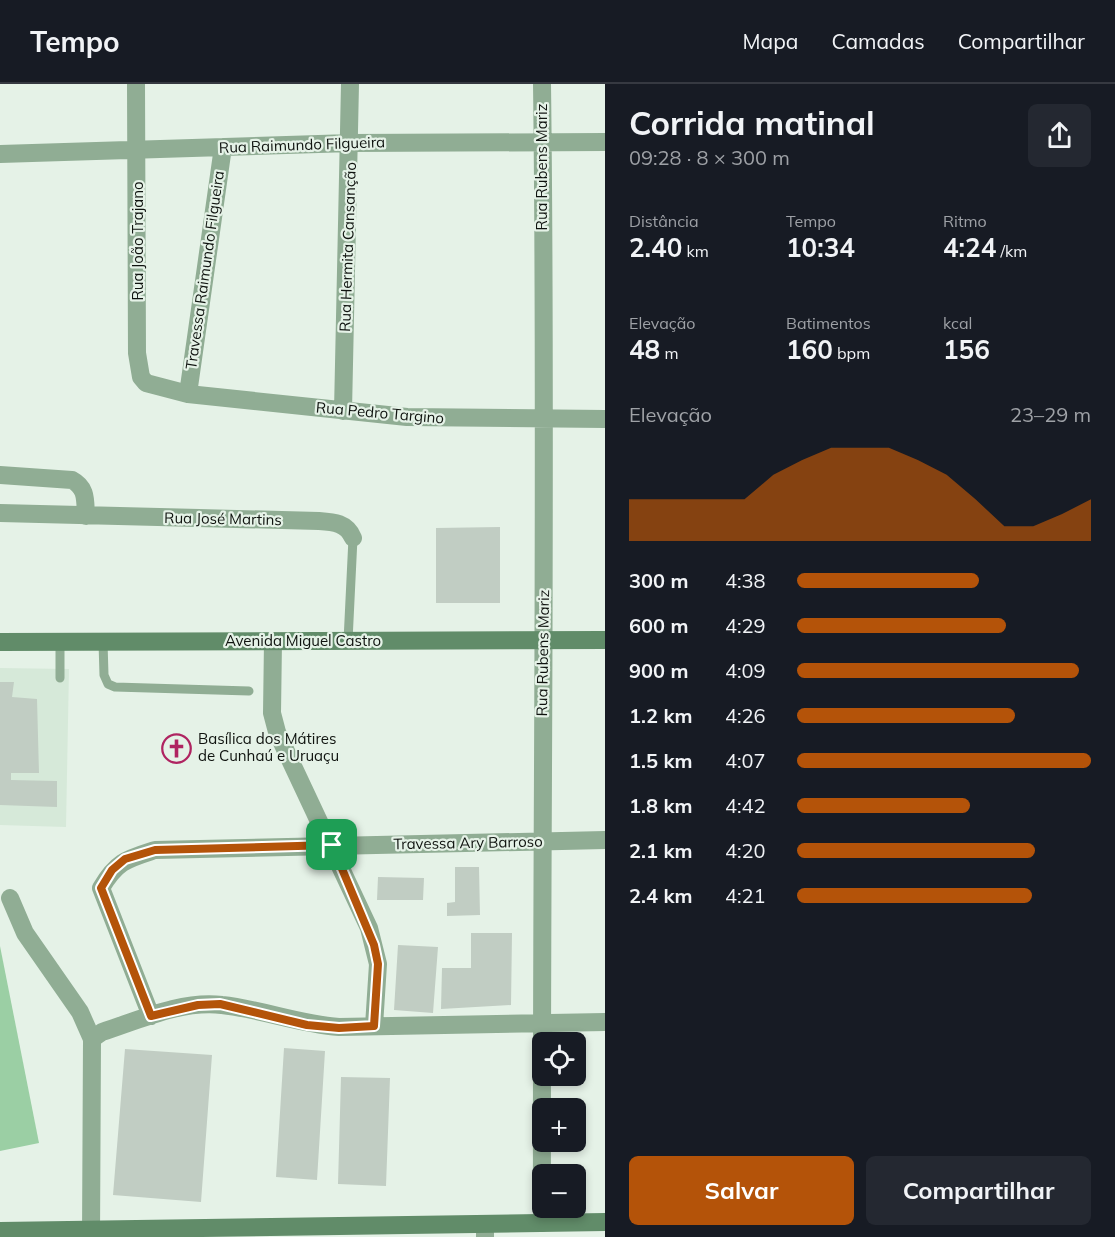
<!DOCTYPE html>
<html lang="pt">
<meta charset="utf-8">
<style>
body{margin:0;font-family:Mulish,sans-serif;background:#242831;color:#f1f3f6;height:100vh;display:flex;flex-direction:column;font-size:22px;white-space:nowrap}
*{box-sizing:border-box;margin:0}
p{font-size:20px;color:#9ea1a6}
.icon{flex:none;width:33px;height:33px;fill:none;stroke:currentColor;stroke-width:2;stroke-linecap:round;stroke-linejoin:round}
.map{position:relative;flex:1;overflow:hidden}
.sheet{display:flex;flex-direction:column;background:#171b24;width:510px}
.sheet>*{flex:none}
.tools{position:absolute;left:532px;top:948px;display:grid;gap:12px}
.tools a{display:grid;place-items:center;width:54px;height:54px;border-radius:9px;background:#171b24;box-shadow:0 3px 9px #0003;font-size:30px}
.pin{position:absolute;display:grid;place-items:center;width:51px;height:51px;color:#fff;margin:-26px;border-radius:12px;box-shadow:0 3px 9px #0006}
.round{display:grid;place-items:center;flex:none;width:63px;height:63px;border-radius:9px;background:#242831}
.summary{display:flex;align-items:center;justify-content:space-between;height:102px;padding:0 24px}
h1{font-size:33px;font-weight:700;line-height:45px}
.metrics{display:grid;grid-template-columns:repeat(3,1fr);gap:9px;height:102px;padding:6px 24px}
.metrics div{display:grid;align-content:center}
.metrics b{font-size:26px;font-weight:700}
.metrics small{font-size:16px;font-weight:400}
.metrics p{font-size:16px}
.chart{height:168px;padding:12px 24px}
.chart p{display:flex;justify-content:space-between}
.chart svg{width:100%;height:108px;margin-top:6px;fill:#b45309;opacity:.7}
.primary-button{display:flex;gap:12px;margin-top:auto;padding:12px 24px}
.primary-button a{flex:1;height:69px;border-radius:9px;background:#b45309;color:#fff;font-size:24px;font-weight:700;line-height:69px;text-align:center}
.primary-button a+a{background:#242831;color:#f1f3f6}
ul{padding:0 24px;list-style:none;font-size:20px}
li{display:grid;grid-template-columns:96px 72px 1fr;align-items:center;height:45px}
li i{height:15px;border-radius:8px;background:#b45309}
header{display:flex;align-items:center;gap:36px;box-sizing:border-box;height:84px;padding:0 30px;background:#171b24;border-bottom:2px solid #363941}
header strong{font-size:28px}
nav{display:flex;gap:33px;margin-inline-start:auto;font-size:21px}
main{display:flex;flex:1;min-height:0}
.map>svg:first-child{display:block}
.built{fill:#d6e9d9}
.green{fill:#9bcfa4}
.building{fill:#c1cdc3}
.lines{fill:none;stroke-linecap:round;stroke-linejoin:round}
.lane{stroke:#90ad94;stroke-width:9}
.street{stroke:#90ad94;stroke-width:18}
.secondary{stroke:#618c69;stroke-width:18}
.route-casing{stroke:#fff;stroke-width:12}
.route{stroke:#b45309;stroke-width:8}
.labels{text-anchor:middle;stroke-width:4.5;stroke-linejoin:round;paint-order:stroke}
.street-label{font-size:15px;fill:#0f130f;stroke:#e5f2e7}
.poi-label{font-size:15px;fill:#0f130f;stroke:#e5f2e7;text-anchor:start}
</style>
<header>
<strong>Tempo</strong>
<nav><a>Mapa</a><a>Camadas</a><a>Compartilhar</a></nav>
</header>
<main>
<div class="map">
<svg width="605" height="1153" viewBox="0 0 605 1153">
<rect width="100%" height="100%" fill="#e5f2e7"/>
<path class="built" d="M0,584L69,585L66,743L0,741Z"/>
<path class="green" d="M0,862L39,1059L0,1067Z"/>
<path class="building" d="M500,443V519H436V444Z
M0,598H14L12,613L37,615L39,689H11V696L57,697V723L0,721Z
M455,783H479L480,831L447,832V819L455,818Z
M378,793L424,794L423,816H377Z
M471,849H512L511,921L441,925L442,884H471Z
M398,861L438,863L433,929L394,926Z
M284,964L325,967L317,1096L276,1093Z
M125,965L212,971L201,1118L113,1111Z
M341,993L390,994L386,1102L338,1100Z"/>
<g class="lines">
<path class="lane" d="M348,557L353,454
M103,558L104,591L108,600L115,603L249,607
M60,594V558"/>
<path class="street" d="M136,0L137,269L141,293L146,299L188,310L407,333L605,335
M542,0C547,380 541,759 542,1139
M0,70L351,59L605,58
M188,310L223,63
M343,327L350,0
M0,391L72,396C87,404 85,416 86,432
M0,429L319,437C334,438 347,439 353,454
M273,557L272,629L277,648L369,844L378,880L374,942
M10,814L25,849L80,928L92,955
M151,932L101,804C117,777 127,775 155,766L605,756
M92,955L102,948C139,936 182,916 222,921C261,925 299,940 339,943L605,938
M91,1153L92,955
M485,1153V1141"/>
<path class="secondary" d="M0,558L605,556
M0,1147L605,1138"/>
</g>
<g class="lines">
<defs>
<path id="route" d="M332,761L374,861L378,880L374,942L339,944L307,941L220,920L198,921L151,932L101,804L112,786L125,775L155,766Z"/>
</defs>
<use href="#route" class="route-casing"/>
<use href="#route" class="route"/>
</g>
<defs>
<symbol id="church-ring" viewBox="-11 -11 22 22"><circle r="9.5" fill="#e5f2e7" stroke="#af2461" stroke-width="1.5"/><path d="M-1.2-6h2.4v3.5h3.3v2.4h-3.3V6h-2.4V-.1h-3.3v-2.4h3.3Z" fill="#af2461"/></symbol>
</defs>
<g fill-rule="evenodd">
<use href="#church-ring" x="160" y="648" width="33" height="33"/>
</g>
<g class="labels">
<g class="street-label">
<text transform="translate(302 61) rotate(-2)" y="5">Rua Raimundo Filgueira</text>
<text transform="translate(542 83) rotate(-90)" y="5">Rua Rubens Mariz</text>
<text transform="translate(138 157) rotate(-90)" y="5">Rua João Trajano</text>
<text transform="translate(348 163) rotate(-88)" y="5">Rua Hermita Cansanção</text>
<text transform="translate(205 186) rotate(-82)" y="5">Travessa Raimundo Filgueira</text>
<text transform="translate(380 329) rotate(5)" y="5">Rua Pedro Targino</text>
<text transform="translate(223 435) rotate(1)" y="5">Rua José Martins</text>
<text x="303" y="562">Avenida Miguel Castro</text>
<text transform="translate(543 569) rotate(-89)" y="5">Rua Rubens Mariz</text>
<text transform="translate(468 759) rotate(-1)" y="5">Travessa Ary Barroso</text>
</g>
<g class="poi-label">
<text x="198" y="660">Basílica dos Mátires<tspan x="198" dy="17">de Cunhaú e Uruaçu</tspan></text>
</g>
</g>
</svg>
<div class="tools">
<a><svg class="icon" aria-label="locate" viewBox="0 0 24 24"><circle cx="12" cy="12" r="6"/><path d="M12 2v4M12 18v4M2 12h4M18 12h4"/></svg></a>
<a>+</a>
<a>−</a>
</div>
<div class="pin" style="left:332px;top:761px;background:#1e9e55"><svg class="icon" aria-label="arrive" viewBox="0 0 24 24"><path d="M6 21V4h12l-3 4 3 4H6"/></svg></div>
</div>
<section class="sheet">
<div class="summary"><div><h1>Corrida matinal</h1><p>09:28 · 8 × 300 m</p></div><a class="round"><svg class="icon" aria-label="share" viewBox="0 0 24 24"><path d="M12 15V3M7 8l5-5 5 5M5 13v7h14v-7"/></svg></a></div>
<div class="metrics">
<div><p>Distância</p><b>2.40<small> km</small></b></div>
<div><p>Tempo</p><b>10:34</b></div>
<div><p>Ritmo</p><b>4:24<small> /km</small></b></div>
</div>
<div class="metrics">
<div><p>Elevação</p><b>48<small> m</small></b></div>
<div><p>Batimentos</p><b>160<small> bpm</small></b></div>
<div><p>kcal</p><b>156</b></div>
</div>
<div class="chart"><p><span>Elevação</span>23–29 m</p>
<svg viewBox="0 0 160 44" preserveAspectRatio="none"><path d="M0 44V27L10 27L20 27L30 27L40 27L50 17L60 11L70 6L80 6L90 6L100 11L110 17L120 27L130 38L140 38L150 33L160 27V44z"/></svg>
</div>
<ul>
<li><b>300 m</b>4:38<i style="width:62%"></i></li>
<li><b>600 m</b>4:29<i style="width:71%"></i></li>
<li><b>900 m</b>4:09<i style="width:96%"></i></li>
<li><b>1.2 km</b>4:26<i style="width:74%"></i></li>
<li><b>1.5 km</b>4:07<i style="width:100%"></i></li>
<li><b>1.8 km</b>4:42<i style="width:59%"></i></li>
<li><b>2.1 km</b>4:20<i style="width:81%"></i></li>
<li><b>2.4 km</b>4:21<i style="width:80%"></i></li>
</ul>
<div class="primary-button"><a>Salvar</a><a>Compartilhar</a></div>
</section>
</main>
